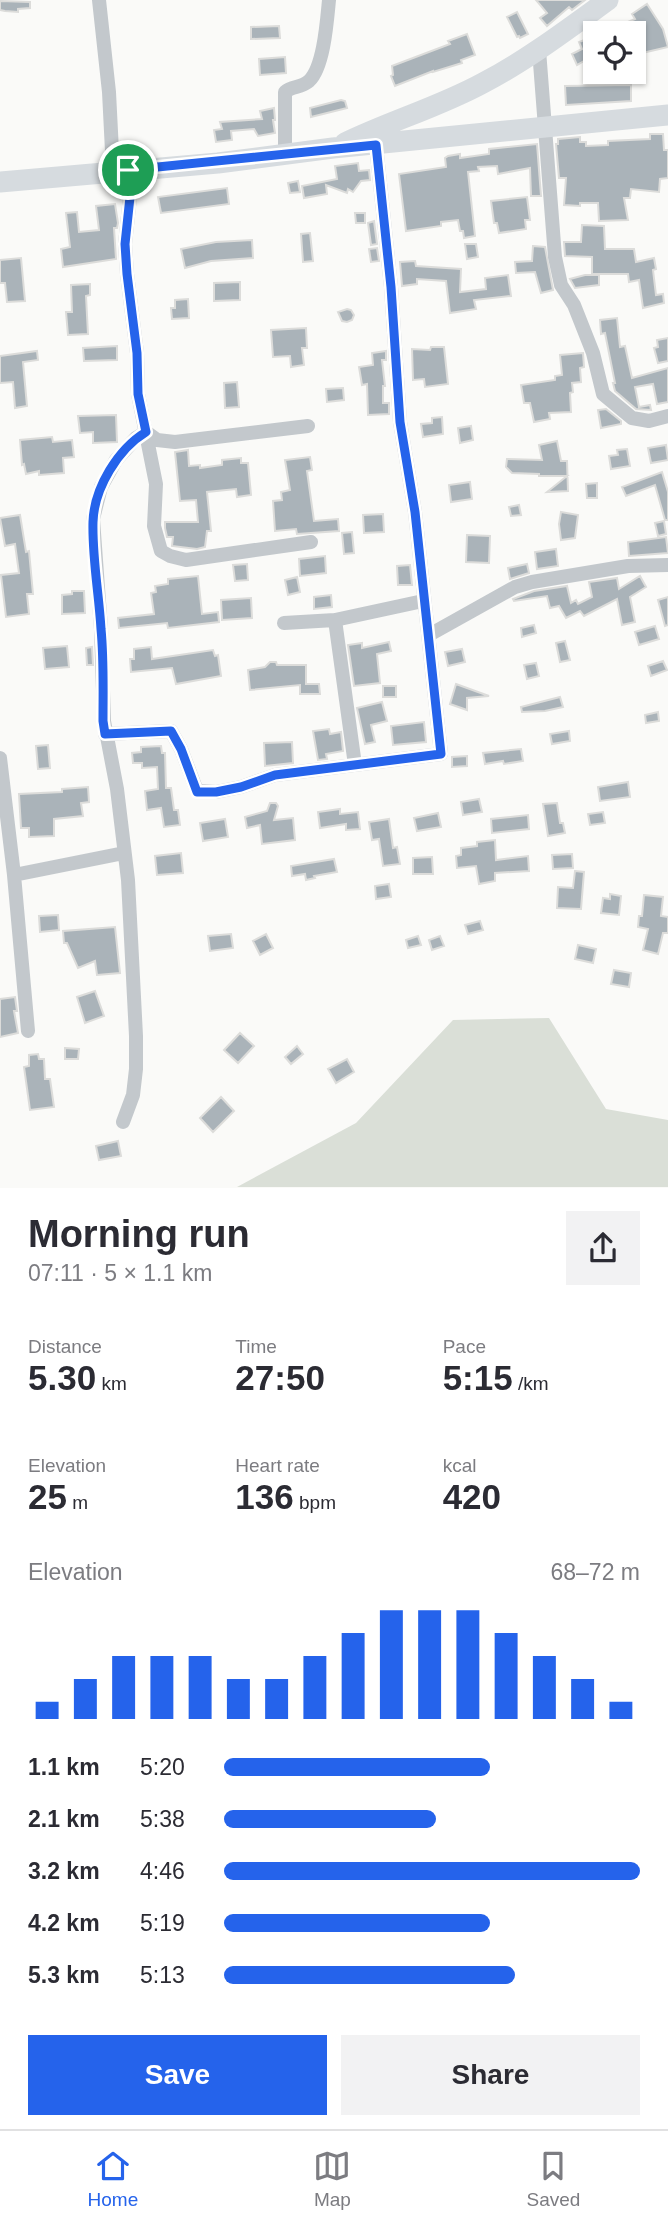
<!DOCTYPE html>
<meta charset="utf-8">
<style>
body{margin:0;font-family:Helvetica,sans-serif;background:#f2f2f3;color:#2b2b33;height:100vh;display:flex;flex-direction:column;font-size:26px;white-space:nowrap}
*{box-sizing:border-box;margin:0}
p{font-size:23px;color:#7c7c81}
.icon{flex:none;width:38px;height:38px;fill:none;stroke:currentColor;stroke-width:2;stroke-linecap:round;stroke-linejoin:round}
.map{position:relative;height:1188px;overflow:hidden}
.side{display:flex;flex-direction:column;background:#fff;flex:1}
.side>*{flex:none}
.tools{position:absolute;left:583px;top:21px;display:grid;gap:14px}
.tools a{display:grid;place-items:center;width:63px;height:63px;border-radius:0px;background:#fff;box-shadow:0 2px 5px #0004;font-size:35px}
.pin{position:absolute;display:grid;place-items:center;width:60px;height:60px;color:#fff;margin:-30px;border:4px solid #fff;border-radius:50%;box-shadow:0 2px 7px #0007}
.round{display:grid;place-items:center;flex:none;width:74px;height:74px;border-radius:0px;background:#f2f2f3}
.overview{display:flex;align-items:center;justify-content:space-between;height:119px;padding:0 28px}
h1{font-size:38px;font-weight:800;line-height:52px}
.metrics{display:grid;grid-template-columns:repeat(3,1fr);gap:10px;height:119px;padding:7px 28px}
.metrics div{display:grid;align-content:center}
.metrics b{font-size:35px;font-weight:800}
.metrics small{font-size:19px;font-weight:400}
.metrics p{font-size:19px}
.chart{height:196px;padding:14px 28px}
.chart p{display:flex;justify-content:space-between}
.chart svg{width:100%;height:126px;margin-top:7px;stroke:#2563eb;stroke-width:6}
.cta{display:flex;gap:14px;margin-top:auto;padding:14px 28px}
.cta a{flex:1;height:80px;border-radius:0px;background:#2563eb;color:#fff;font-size:28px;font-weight:800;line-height:80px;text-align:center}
.cta a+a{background:#f2f2f3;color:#2b2b33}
ul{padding:0 28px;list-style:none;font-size:23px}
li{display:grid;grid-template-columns:112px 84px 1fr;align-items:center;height:52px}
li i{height:18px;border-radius:9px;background:#2563eb}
.tabs{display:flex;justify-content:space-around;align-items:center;height:98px;border-top:2px solid #e1e1e2;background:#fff;font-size:19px;color:#7c7c81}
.tabs a{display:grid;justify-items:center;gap:4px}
.tabs .on{color:#2563eb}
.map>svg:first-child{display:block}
.green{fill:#dadfd7}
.building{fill:#aab3b9;stroke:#dcdcda;stroke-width:2}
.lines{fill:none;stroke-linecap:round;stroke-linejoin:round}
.street{stroke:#c3c8cc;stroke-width:14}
.primary{stroke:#d6dbdf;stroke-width:21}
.route-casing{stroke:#fff;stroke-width:14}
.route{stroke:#2563eb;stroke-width:9}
</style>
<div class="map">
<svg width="668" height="1188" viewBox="0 0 668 1188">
<rect width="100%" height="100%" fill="#fafaf8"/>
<path class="green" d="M549,1018L606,1109L668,1120V1187H237L356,1123L453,1020Z"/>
<path class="building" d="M536,0H585L572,10L569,7L547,26L540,18L547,13Z
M0,1L30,2V8L18,9V12L5,11L0,10Z
M647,4L663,29L668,47L634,55V33H602L635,19L632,14Z
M517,12L528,34L520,38L519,36L517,37L507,17Z
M279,26L280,38L251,39V27Z
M467,34L475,55L461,60L462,63L433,72V71L395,86L391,76L393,75L392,66L450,44L448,41Z
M595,36V63L585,66L584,61L577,65L572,54L582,49L579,42Z
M285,57L286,73L260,75L259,59Z
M631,85V101L566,105L565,86Z
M341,100L345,101L347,108L311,117L310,108Z
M274,108L275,120H273L275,133L258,136L254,129L231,131L232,140L216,142L214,130L222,129L220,122L262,119L260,111Z
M650,134H663L664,150H668V178L660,179L659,192L631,189L630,198H624L628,220L599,221L598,203H580V206L564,205L566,178H559L556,144H558V139L580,137V142H586V146L608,145V141L650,139Z
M537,144L541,196H531L530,168L498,174L497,166L478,167L479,171L468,172L475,236L464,238L463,231H460L458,220L441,222V226L406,231L399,174L446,167L445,158L448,156L460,154V158L489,154V149Z
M358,163L359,171L369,170L370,180L361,181L353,192L348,189L347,193L326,185L327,194L304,198L302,186L337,179L335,166Z
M298,181L300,192L290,193L288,183Z
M227,188L229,204L161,213L158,197Z
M527,197L530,220H525L526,229L499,233L497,223H494L491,201Z
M115,204L118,223L117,228H114L116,259L63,267L61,249L70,247L66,213L77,212L79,232L99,230L96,206Z
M355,213H365V223H356Z
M374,221L377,244L371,245L368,223Z
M582,225L604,226L605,249H634L636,262L654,258L656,269L653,270L656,295L663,294L664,303L643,308L639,280L629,282L628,274H592V257L565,256L564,242H581Z
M310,233L313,261L303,262L301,234Z
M252,240L253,258L211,261L185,268L181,249L216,242Z
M465,244H476L478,257L467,259Z
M533,246L545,247L553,290L541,293L535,272L516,273L515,262L532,261Z
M377,248L379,261L371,262L369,249Z
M21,258L25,301L7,302L5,283H0V260Z
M415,261L416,266L461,269L460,292L486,289L485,278L508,275L511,296L474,300L476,309L450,313L446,281L417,279V284L402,286L400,262Z
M585,275H599V285L575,288L570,279Z
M240,282V300L214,301V283Z
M90,284V295L86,296L88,334L68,335L66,312H72L71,285Z
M188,299L189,318L172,319L171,308H175V300Z
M347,309L351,310L354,315L352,320L347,322L342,321L338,312Z
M617,318L620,347L625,346L632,378L668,368V402L657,404L653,384L635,387L639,407L650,405L651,410L636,409L615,391L613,383H615L605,333L601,334L600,320Z
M306,328L307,348H302L304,365L291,367L290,356L273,357L271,330Z
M668,338V361L658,363L654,348L658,347L657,340Z
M117,346V360L84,361L83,348Z
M431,347H444L448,384L425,387L424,379L413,380L412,349L430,350Z
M37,351L38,360L23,362L27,406L15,408L13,382L0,383V356Z
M386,351V360H382L385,386H383V403H389V414L368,415L367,384L362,385L359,367L373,365L372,353Z
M583,353L584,367L580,368L581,382L572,383L573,392L570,393L571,412L549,413L550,419L534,422L530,403H524L521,385L555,380V376L562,375L560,355Z
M237,382L239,407L225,408L224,383Z
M343,388L344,400L327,402L326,389Z
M606,409L621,421V424L601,428L598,410Z
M116,415L117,442L93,443V432L80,433L78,416Z
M442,417L443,434L423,437L421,424L432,423V418Z
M471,426L473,440L460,443L458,428Z
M52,437L53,442L72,440L74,457L63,458L64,473L39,475V471L26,474L24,464L22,465L20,440Z
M557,441L561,461H567L568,491L547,492L567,476H539V474L512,473L506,467L507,459L542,460L539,445Z
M666,445L668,460L651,463L648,448Z
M627,449L630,466L611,469L609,456L618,455L617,450Z
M188,450L189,466L200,465V468L222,465V460L241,458V463H248L251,495L237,497L236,489L207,492L211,531H207L205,547L197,549L172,546L173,537H167L165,528V522H198L196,500L180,501L175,452Z
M310,457L312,470L307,471L314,521L338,519L339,531L297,534L296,529L275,531L273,501L282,500L281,492L290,490L285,460Z
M662,472L668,492V520H665L655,485L626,496L622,487Z
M470,482L472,499L451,502L449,485Z
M597,483V498H587L586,484Z
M519,505L521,515L511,516L509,507Z
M561,512L578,515L575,538L561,540L559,524Z
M383,514L384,532L364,533L363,515Z
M20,515L26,552L29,551L33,594H27L29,614L6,617L1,575L19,573L15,544L5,546L0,518Z
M664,521L666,534L658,536L655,523Z
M352,532L354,553L344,554L342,533Z
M467,535L490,536L489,563L466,562Z
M666,537L668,553L629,556L628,542Z
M556,549L558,566L537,569L535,552Z
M325,556L326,573L300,576L299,559Z
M247,564L248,580L235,581L233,565Z
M527,564L529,573L510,579L508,568Z
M410,565L412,585H398L397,566Z
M198,576L202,614L218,612L219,622L168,628L167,623L119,628L118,618L154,614L151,593L156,592L155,586L168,584V579Z
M640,576L646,587L630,597L635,622L622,625L617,599L584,616L580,611L566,618L559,606L550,608L547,596L514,601L513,599L534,591L567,586L571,603L576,600L578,604L592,597L589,582L617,578L619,589Z
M297,577L300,592L288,595L285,580Z
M72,591H84L85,613L62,614V595L72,594Z
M331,595L332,607L314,609V597Z
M668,597V625L665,626L658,600Z
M251,598L252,618L222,620L221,600Z
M534,625L536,633L522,637L521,628Z
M655,626L659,639L639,645L635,632Z
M565,641L570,660L560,662L556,643Z
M389,642L391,651L377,654L380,683L354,686L348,645L362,643V648Z
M67,646L69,667L45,669L43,648Z
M92,647L93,665H87L86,648Z
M151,647L152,659L213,650L215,656L218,655L221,676L176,684L172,668L131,672L130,659H134V649Z
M462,649L465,662L448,666L445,652Z
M663,661L667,670L651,676L648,666Z
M270,662H276L277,665H306V684H319L320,694H300V685L250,690L248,670L265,667Z
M536,663L539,676L527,679L524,665Z
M456,684L489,696L467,698V710L450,704Z
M383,686H396V697H383Z
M560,697L563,707L545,711L522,712L521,707Z
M382,702L387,721L371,725L375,742L365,744L357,708Z
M658,712L659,721L646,723L645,715Z
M424,722L426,742L393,745L391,726Z
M329,729L330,734L341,732L343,751L326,754L327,759L318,760L313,731Z
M569,731L570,741L552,744L550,734Z
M292,742L293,763L265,766L264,743Z
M48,745L50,768L38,769L36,746Z
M161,746L162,753H165L166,788H171L174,810H178L180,825L164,827L161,808L147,810L145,791L158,789L157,767L142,768V763H133L132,753L141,752V747Z
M521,749L523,761L504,764L503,761L485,764L483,753Z
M467,756V766L452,767V757Z
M628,782L630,797L600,801L598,787Z
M88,787L89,802L81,803L83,816L54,819V836L29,837V828H21L19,794L62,792V789Z
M479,799L482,812L463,815L461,802Z
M270,803H276L278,806L274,820L293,818L295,840L262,844L260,825L247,828L245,817L267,811Z
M557,803L560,823H563L565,833L548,836L543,804Z
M340,809V814L358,812L360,829L346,830V824L320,828L318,812Z
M603,812L605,823L590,825L588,814Z
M438,813L441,827L417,831L414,818Z
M528,815L529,829L492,833L491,819Z
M225,819L228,837L203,841L200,823Z
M389,819L393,848L397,847L400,864L383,866L379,839L372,840L369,822Z
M495,840L496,860L528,856L529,871L495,873V881L479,884L476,866L457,868L456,856L461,855V848L477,846V842Z
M181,853L183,873L157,875L155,856Z
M572,854L573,868L553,869L552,855Z
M432,857L433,874H413V858Z
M334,859L337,872L314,876L315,878L306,880L305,874L292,876L291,866Z
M575,871L584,872L581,909L557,908L558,887L573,888Z
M389,884L391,897L376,899L375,886Z
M610,894L621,896L619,915L601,913L603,898L610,899Z
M644,895L663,897L661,916L668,917V933H663L658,954L643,950L648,929L638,927L639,916H642Z
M58,915L59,930L40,932L39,916Z
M480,921L483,930L468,934L465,925Z
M115,927L120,973L97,975L95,961L78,968L67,943H64L63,931Z
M231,934L233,948L210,951L208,936Z
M266,934L273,948L260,955L253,941Z
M418,936L421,945L408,948L406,940Z
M440,936L444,946L432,950L429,940Z
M578,945L596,949L593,963L575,959Z
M614,970L631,973L629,987L611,984Z
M95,991L104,1016L85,1023L77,997Z
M15,997L17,1011H14L18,1033L0,1037V999Z
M240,1033L254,1046L238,1063L224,1050Z
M297,1046L303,1054L291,1064L285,1057Z
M65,1048L79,1049L78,1059H65Z
M38,1054L39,1059H44L45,1079H50L54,1107L30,1110L24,1067L29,1066V1055Z
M347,1059L354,1072L336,1083L328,1069Z
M221,1097L234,1111L213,1132L200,1118Z
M118,1141L121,1156L99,1160L96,1146Z"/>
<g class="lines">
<path class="street" d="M99,0L109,92L113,171
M539,50L555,257L561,285L574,305L593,353L603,394L632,418L649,421L668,416
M285,155V92C292,86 301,88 309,81C324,67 327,20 329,0
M128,170L130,197L125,244L127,274L137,353L138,394L156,484L154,526L161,551L170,556L186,560L311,542
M335,620L355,765
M284,623L335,620L423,601
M429,635L515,587L532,582L628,566L668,565
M105,734L171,731L181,749L197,791L216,792L241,787L275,775L441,754L415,512L400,422L391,287L376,145
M0,758L14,875
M28,1031L14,875L124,853
M123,1122L133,1095L136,1069V1036L128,880L117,789L104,721L101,629L93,519L101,487L116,460L136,438L146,432L157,440L175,442L308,426"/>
<path class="primary" d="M345,143C390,121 439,107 483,83C527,60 568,29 608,0
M0,182L218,163L333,148L668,115"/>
</g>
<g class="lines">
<defs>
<path id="route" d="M376,145L391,287L400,422L415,512L441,754L275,775L241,787L216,792H197L181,749L171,731L105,734L103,721C103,690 104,660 101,629C99,594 92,557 93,522C94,488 118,449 146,432L138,394L137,353L127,274L125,244L130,197L128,170Z"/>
</defs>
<use href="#route" class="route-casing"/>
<use href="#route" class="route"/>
</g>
</svg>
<div class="tools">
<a><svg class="icon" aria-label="locate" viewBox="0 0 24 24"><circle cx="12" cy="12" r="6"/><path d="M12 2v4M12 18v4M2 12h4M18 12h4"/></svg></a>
</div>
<div class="pin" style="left:128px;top:170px;background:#1e9e55"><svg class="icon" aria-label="arrive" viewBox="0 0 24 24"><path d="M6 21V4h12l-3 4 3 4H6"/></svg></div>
</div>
<section class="side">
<div class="overview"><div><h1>Morning run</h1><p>07:11 · 5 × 1.1 km</p></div><a class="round"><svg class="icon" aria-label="share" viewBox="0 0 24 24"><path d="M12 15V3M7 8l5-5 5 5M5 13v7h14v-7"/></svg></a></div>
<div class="metrics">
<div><p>Distance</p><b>5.30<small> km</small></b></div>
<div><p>Time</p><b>27:50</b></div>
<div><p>Pace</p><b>5:15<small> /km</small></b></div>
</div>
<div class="metrics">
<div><p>Elevation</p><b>25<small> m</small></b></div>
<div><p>Heart rate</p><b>136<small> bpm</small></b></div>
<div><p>kcal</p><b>420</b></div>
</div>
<div class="chart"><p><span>Elevation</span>68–72 m</p>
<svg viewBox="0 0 160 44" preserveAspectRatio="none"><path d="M5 44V38M15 44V30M25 44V22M35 44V22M45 44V22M55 44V30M65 44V30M75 44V22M85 44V14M95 44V6M105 44V6M115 44V6M125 44V14M135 44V22M145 44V30M155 44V38"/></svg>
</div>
<ul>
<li><b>1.1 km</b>5:20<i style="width:64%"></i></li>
<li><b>2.1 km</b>5:38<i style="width:51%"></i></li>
<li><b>3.2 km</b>4:46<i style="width:100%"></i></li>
<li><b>4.2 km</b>5:19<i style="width:64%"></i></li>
<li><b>5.3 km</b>5:13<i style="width:70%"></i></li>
</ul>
<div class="cta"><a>Save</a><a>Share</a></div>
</section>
<nav class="tabs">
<a class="on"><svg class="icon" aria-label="home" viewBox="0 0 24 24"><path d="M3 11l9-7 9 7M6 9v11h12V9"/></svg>Home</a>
<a><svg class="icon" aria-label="map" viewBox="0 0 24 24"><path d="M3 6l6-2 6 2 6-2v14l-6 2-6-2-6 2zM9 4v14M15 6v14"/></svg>Map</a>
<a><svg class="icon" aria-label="saved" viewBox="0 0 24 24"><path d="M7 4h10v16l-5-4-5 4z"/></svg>Saved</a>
</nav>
